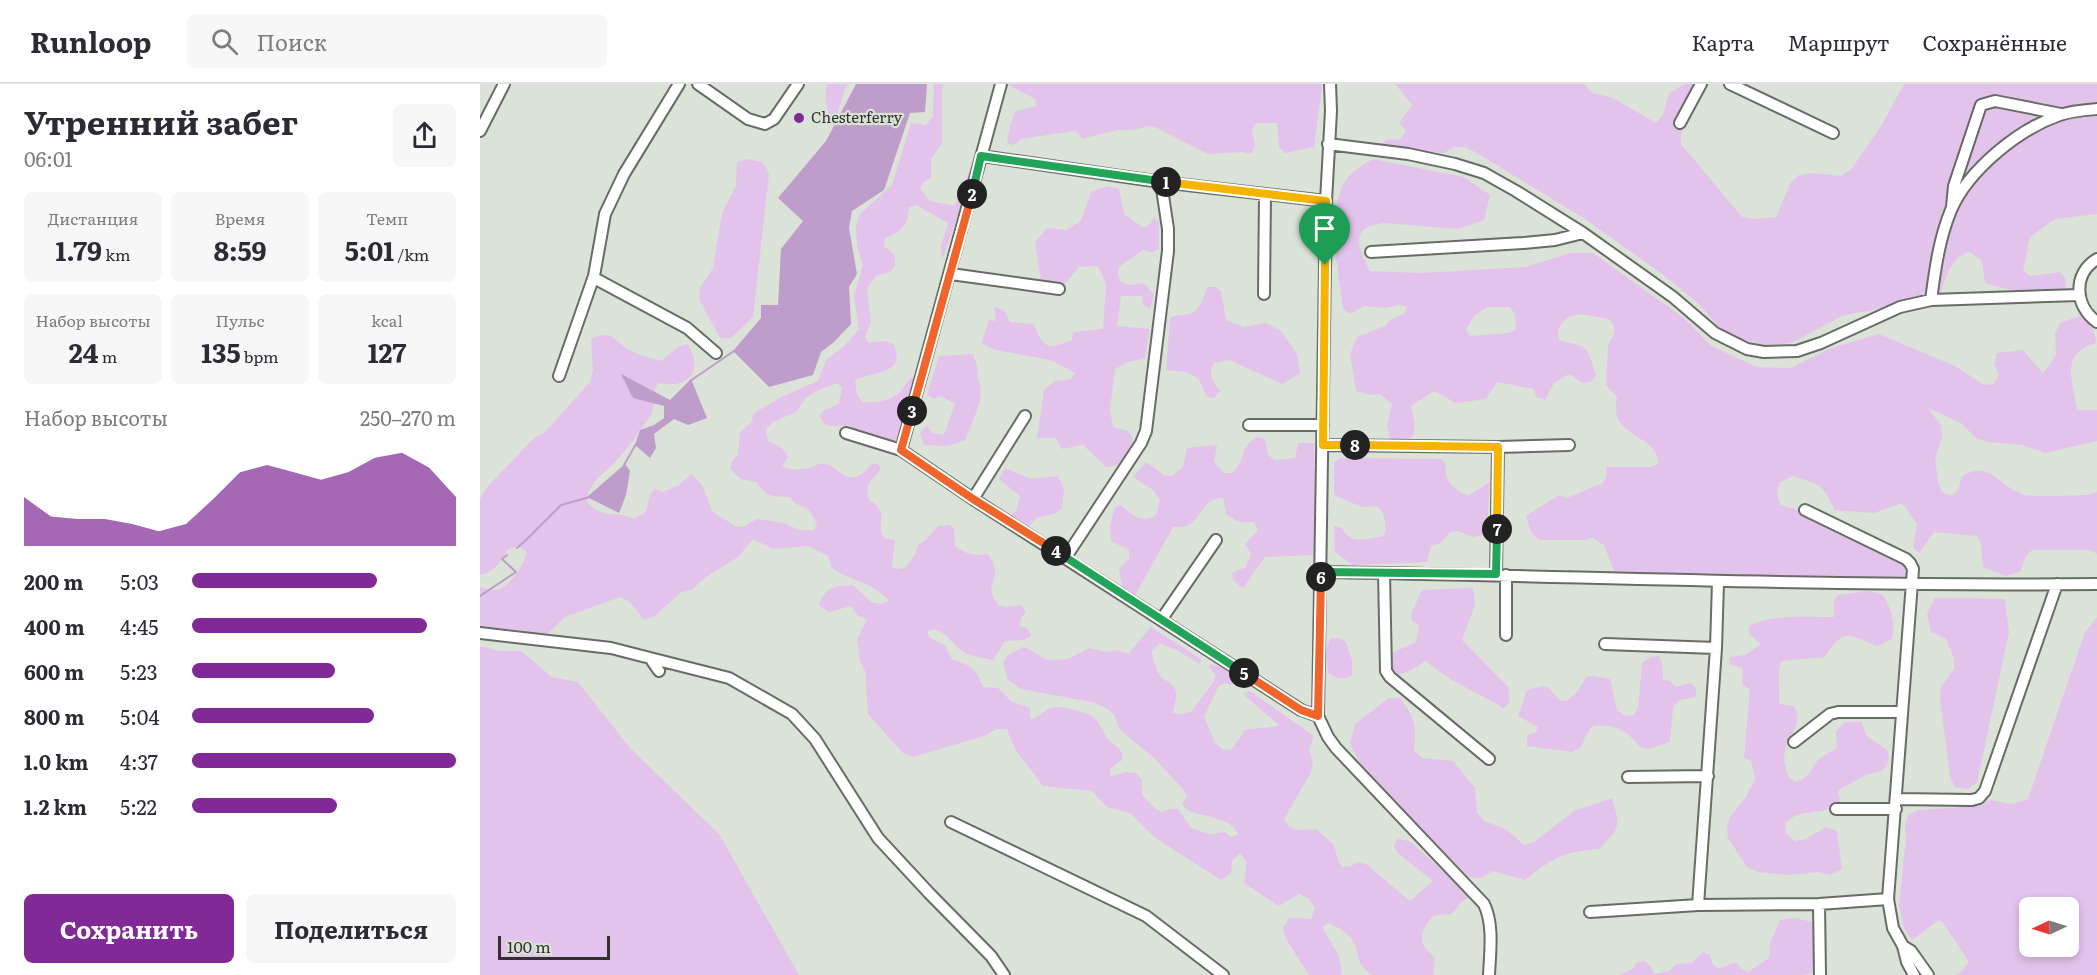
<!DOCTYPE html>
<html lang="ru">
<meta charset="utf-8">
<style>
body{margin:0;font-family:Literata,serif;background:#f7f7f7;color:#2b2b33;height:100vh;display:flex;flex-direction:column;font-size:22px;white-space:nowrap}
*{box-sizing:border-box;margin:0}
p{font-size:20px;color:#7c7c81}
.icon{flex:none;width:33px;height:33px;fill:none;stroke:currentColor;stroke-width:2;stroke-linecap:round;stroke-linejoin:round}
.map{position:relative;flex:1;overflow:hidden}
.details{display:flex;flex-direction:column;background:#fff;width:480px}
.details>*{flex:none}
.needle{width:39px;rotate:266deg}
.buttons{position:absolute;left:1539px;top:813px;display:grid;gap:12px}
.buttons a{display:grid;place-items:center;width:60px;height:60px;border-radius:9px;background:#fff;box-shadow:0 3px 9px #0003;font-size:30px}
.scale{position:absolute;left:18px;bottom:15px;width:112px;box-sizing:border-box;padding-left:6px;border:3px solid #30322e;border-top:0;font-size:16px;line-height:21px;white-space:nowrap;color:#30322e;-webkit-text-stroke:4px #dbe2d8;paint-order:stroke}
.pin{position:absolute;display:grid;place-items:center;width:51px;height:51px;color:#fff;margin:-62px -26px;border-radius:50% 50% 50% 0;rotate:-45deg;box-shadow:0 0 6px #0007}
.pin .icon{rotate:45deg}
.km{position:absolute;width:30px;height:30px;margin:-15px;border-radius:50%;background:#222;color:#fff;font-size:16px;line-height:30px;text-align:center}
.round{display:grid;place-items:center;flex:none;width:63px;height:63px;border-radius:9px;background:#f7f7f7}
.summary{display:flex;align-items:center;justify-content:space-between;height:102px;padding:0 24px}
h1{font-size:33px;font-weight:700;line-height:45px}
.stats{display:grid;grid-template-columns:repeat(3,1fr);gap:9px;height:102px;padding:6px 24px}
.stats div{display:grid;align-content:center;border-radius:9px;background:#f7f7f7;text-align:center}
.stats b{font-size:26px;font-weight:700}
.stats small{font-size:16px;font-weight:400}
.stats p{font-size:16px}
.chart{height:168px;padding:12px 24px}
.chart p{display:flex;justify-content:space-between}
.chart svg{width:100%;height:108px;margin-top:6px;fill:#802997;opacity:.7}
.cta{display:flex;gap:12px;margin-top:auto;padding:12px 24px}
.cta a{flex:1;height:69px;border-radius:9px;background:#802997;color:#fff;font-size:24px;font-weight:700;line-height:69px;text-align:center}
.cta a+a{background:#f7f7f7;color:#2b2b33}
ul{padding:0 24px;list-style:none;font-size:20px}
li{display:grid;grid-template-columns:96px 72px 1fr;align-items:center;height:45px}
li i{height:15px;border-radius:8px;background:#802997}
header{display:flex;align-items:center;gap:36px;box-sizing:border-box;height:84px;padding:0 30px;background:#fff;border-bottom:2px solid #e1e1e2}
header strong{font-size:28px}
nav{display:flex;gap:33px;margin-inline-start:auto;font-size:21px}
.search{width:420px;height:54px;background:#f7f7f7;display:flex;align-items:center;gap:15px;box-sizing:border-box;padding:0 21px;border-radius:9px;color:#7c7c81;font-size:22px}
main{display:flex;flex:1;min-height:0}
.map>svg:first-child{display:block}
.green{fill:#e3c3ec;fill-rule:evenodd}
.water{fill:#bf9dca}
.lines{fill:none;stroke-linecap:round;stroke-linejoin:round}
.stream{stroke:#bf9dca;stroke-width:2}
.minor-casing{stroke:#676d64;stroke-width:14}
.minor{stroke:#fff;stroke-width:10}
.split-1-casing{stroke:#fff;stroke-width:12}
.split-2-casing{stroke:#fff;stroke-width:12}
.split-3-casing{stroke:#fff;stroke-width:12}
.split-4-casing{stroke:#fff;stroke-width:12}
.split-5-casing{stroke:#fff;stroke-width:12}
.split-6-casing{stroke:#fff;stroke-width:12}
.split-7-casing{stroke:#fff;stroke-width:12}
.split-8-casing{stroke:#fff;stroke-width:12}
.split-9-casing{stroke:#fff;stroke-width:12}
.split-1{stroke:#f5b400;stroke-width:8}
.split-2{stroke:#22a559;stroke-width:8}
.split-3{stroke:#f0652b;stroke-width:8}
.split-4{stroke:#f0652b;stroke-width:8}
.split-5{stroke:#22a559;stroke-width:8}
.split-6{stroke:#f0652b;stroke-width:8}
.split-7{stroke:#22a559;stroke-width:8}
.split-8{stroke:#f5b400;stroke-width:8}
.split-9{stroke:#f5b400;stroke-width:8}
.poi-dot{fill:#802997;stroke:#dbe2d8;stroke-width:2}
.labels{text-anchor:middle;stroke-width:4.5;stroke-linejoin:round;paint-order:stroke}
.poi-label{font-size:15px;fill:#30322e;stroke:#dbe2d8;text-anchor:start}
</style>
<header>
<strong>Runloop</strong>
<div class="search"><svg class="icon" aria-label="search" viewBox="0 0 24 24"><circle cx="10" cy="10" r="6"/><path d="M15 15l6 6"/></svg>Поиск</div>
<nav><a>Карта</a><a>Маршрут</a><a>Сохранённые</a></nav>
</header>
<main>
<section class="details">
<div class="summary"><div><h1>Утренний забег</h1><p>06:01</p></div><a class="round"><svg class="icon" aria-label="share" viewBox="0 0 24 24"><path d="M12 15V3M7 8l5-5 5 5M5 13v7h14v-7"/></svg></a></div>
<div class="stats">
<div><p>Дистанция</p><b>1.79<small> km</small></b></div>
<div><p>Время</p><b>8:59</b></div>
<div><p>Темп</p><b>5:01<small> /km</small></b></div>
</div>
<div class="stats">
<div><p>Набор высоты</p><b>24<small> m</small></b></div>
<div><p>Пульс</p><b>135<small> bpm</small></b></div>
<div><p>kcal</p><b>127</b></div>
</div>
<div class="chart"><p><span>Набор высоты</span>250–270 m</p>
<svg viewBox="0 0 160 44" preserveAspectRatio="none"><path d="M0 44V24L10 32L20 33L30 33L40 35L50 38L60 35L70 25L80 14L90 11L100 14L110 17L120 14L130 8L140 6L150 12L160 24V44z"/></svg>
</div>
<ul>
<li><b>200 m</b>5:03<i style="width:70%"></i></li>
<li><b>400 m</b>4:45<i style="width:89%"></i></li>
<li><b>600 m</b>5:23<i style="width:54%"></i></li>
<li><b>800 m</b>5:04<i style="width:69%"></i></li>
<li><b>1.0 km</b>4:37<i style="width:100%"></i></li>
<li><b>1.2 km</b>5:22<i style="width:55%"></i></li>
</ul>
<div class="cta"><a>Сохранить</a><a>Поделиться</a></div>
</section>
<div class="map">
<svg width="1617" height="891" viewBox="0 0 1617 891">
<rect width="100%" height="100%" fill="#dbe2d8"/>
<path class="green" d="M347,0H368L365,5L357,31L351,33C346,23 343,10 347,0Z
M454,0H464L462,4V59L451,75V94L444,98L440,104L450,117L475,122L489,88L492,90L462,176L461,162L468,139L436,121L429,123C428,141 422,148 405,154L404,162L415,172V181L410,188L396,192L387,205L391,238L385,252L388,259L404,257L413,260C429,291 391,287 375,296L377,311L382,318C393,318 407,318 416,311C423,307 426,298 433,292V306L430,312L417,360L372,349L370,341C357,341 345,347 340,332L343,327L359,320L362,304L358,299L343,304L326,313L316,328L293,338L286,346L288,357L301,363L308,372L302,383C310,386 322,386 330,384C331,384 338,380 339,380C360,376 364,412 392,380H398L401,385C391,398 384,399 389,416C412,430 394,435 404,454L415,456L412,483C426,491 435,473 438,461L446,456L458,442L470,441L474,445L475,462C489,471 492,472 508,470C511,475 516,481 515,488C513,506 506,501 518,521L525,523L541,521L546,528L541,534L540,542L548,545L551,552L544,556L525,557L513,576C504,574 492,573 484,568C471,561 473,552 454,545L447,547L450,554L465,561L472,576C491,580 496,585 503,603L518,604L532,618L550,624V635C559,634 562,628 570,624C578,621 610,628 615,635C621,640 623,649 628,655C635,664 643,662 642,676L630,685L631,692L647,688L656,689L662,695V711L675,724L682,728L690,725H698L711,744L729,750L745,748L751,753L759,750L749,739L729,732L714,729L706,725L702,719L707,712L703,705L673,673L640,646L634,631L628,625L612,618L541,605L527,595L523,578L528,571L543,563L550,566L565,575L573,576L588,575L609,564L627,568L638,566L648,570L671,543L721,575L720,580L698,567L680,559L672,567C672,573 677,588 681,593C686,598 693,598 695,605C698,612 694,621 693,629L700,630L711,628L734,597L735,591L729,583L731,580L749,586L754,592L752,601L744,599L738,603L724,633L736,660L742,665L751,666L765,646C775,644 791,644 799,641L763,610L770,607L834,652L829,665L833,680L831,688L804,735C811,749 821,746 836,745L854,761L858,777L863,783L871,782L878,778L886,780L930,817L953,797L919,770L914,763L917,755L925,756L932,759L980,802L987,806L989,814L982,817L972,830C968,831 962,830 957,831C947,834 940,850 943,860C945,865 952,870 955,875L953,891H893C875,881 881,872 873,857C868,849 858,843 849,839L842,843L859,872L862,891H829L806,855L803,844L809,834L831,835L835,824L829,815L819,810L799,822L764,799L767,778L760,769L752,777L751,789L741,796L674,753L650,729L627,723L612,707L563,702L535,665L527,645H516L507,651L433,673L423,669L388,630L385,587L380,577L377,555L387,536L377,531L371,522L349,528L339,521C345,502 356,502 373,501L391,518L401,520L410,516L392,503L360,489L351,483L348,472L328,462L293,465L273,455L258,473L229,491L211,506L201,508L175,532L164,536L150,518L140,513L85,533L68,549L47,554L15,545L0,546V503C4,504 10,506 14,506C29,506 44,481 47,468L38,462L27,466C22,477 13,489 0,491V415L8,402L54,354L64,349L110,298L113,287L111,255C132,245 133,256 149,266C158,271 171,274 181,277L198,263L208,260C224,289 208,305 178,299C170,312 177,324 169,334C159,349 147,366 134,379C120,394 113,394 106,416C121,437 134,425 154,435L166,428L170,410L175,405L183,408L199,401L211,390L222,401L232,427L255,442L263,443L277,435L304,439L319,446H334L337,439L329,426L315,419L310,413C291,413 288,414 276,398L260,395L250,385L252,377L258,371L260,348L272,338L273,330L301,313L338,297L346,276L365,261L379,245L374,212L383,181L377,162L376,140L380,130L412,101L431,39L446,41L453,32Z
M527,0H842V3L834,63L805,69L799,63L797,39H776L772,46L775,61L771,70L761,68L728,70L677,44L669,42L653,46H637L602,55L599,50L594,47L541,55L537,59L532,61L527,59L530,41L536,27L556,22L555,15Z
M915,0H1104L1112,9L1131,13L1176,39L1183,31L1189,9L1205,0H1213C1216,20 1199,39 1201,60L1262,133L1274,135L1296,133L1311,98L1319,91L1333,89L1360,92L1370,87L1400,44L1424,0H1617V130L1575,135L1550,153L1543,187L1550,192L1580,188L1586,196L1585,205C1565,216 1526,205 1505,199L1502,177L1490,168C1470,172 1465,197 1459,214L1364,231L1313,258L1289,262L1246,251L1219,220L1182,190L1105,135L995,68L985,63H974L964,69L899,61L909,55L920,56L926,47L919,39L932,21Z
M267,75L282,78L289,90L273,233L251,254H240L219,215L220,204L233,184L242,129L256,101L257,78Z
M893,75L984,93L1010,111L1004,136L978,145L905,139C868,142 878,164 890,187L941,189L1046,183L1090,169H1113L1204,234L1230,261L1276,283L1311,284L1351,264L1399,250L1477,283L1504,301L1514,300L1519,290L1514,280L1517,269L1543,266L1563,289L1576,271L1575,249L1580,239L1600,232C1611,239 1615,245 1616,259C1579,269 1593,297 1597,326H1617V357L1565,369L1543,361L1508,358L1497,355L1481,339L1448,324L1461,341L1462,353L1455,374L1458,397L1462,408L1472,412L1479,404L1481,393C1510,375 1517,401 1542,410C1552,414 1594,411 1607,411L1617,408V470L1610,466H1552L1546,472L1541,487L1526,492L1503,483L1501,459L1497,452L1454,448L1439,469L1433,464L1437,440L1422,419L1394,429L1355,426C1342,399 1340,401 1313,392L1300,398L1297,409L1300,421L1323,427L1429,481L1427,492L1416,494L1218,492L1134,487L1124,461L1112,454L1104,456H1059L1051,448L1046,432L1079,411L1087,414L1123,399L1127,391L1126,383H1171L1178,380C1179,354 1142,353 1137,332C1135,326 1136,319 1137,313L1126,301L1128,261L1134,249V242L1129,235C1119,234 1105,229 1095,231C1083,234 1076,244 1079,256C1086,259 1092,259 1099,261C1110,264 1112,281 1116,291L1111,298L1103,299L1089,290L1074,299L1065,316L1056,313L1054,305L1017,298L1006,315L976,319L954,307L931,322C934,336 940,349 926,358L910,356L907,342L912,320L900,310L892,311L876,307L870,270L877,253L905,242L910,236L924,230L927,223L920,221L903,224L884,222L870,230L863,225C859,189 842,116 873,88C879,83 886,79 893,75ZM1007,223H1030L1035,230L1036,245L1029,249L990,252L986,246L994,232Z
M627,102L639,105L644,130L664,144L670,140L674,133L679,139V165L671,168L663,166L639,183L638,191L641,198L649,201L664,199L674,210L670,225L663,221L662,212H641L637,242L670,245L665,274L648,278L635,285L630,326L633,343L648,347L653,354C649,368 644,383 626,383L603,361L582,365L576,354H557L564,306L575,297L591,295L595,289L571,276L516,266L501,259L509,236L516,237L514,223L524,226L530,238L554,240C563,265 568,266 592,256L593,248L623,245L626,200L618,182L599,183L584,201H567L561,198L555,158L567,144L586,146L601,137L611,108Z
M728,203H736L741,207L746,236L763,243L786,239L801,247L817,270L820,289L802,300L750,276L734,279C727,290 733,297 740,307L734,314L726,312L719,295L706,288L686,286L690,234C697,230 701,232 709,230C719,229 724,212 728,203Z
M493,270L498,285L497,294C508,311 491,339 485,356L468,362L444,361L440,348L447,342L452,349L464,351L475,320L461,312L454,315L447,311L459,272Z
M777,353L785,355L788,371L795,376L815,374L818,359H834L835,471L785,473L763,504L753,497L752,489L766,483L771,469L765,460L778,446L774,438H759L746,430L743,414C722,414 724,432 708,441C704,443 698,443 693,443L654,513L642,502L639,485L649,474V466L631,457L630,442L634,425L640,421C653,430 660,441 676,431L680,417L673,406L653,393L666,378L684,391L692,392L703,383L707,364L737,361L734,378L744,389H752C766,377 758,364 777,353Z
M860,374L962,375C968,382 964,388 968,396C971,403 982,410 989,411L1010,398L1007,450L992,453L978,447L970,448L959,460L951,462L947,478L873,481L855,468L854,442L862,444C871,462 888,454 904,452C907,441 905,431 898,422L882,423L854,411V379Z
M525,384L551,395L578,392L584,405L582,424L576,429L557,434L545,445H537L530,431L536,427L540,412L519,395Z
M993,504L995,521L982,556L1028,603L1030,618L1024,624L972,596L945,577C935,584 929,589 917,590L912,584V569L936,558L939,541L932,537L931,530L942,506Z
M1390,507L1403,511C1411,525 1416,539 1412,555L1397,562C1370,550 1362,544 1345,573L1301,577C1297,590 1300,606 1299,620L1314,622C1324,642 1310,646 1306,662C1302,672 1305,686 1310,695L1317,698C1334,689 1329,685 1339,675C1344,671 1351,668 1357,664L1356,647L1365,638H1381L1387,652L1407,666L1409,674L1407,682L1401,687L1386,691L1358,706L1360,717C1342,735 1324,721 1305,739L1306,750L1315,757L1326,755L1346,743L1357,747L1362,785L1350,791L1339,788L1309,791L1278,788L1267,783L1248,754L1247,743L1250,733L1266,713L1275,694L1271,677L1264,674L1270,606L1262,600L1263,584L1249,580L1250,573L1265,571L1281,560L1269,550L1270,542C1290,530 1330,533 1354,533V517L1358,511Z
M1455,514L1525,515L1529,548L1497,699L1487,705L1475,703L1470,693L1460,614L1461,603L1474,585V574L1466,555L1451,548L1447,529Z
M1617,533V891H1475L1482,887L1489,878L1464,840L1459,836L1432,856L1424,844L1419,821L1426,754L1425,742L1428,731L1439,726L1499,722L1510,716L1532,720L1548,715L1605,548ZM1550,824H1588V862H1550Z
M851,554H859L866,558L872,576V591C862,597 857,595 848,589L845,567Z
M0,562L19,567H41L72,593L98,598L151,665L239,750L319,891H0Z
M1179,572L1182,579L1183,595L1190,597L1196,603L1211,599L1216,605V613L1199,616L1193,624L1190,658L1168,665L1160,663C1148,647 1132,638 1111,643L1100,664L1092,668L1047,662V651L1055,649L1058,643L1038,632L1047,606L1062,602L1069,604L1079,616L1087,617L1098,607L1106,593L1114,592L1130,595L1137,626L1144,631L1152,632L1158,625L1162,579L1171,573Z
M909,614H920C935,635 937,640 934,666L942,674L973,677L995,704L997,728L1004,737L1026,745L1044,761L1054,758L1094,727L1132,714C1141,744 1140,743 1119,765C1083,768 1074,773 1045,796L1013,787L1000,794L989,793L886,690L870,660L875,640Z
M1315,834L1332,838C1336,853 1338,875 1332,889L1324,891H1139L1154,884L1157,878L1165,877L1171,883L1174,890L1189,887L1197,880L1212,879L1223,868L1230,871L1232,879L1238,885L1256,878L1261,885L1268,888L1289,874L1290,859L1300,836Z"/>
<path class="water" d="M376,0H447L445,28L430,29L404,106L372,127L369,144L377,190L369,203L371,240L354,258L341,268L333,291L289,303L253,267L281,234V221H298L301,165L323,137L298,114L346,57Z
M141,290L190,316L211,295L227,334L208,341L194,335L174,350L176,364L170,374L155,361L160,346L174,341L184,334V322L153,314Z
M145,380L150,387L146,411L139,429L107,413Z"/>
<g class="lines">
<path class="stream" d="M210,297L254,267
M144,381L156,360
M37,464L46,456L81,421L110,413
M0,512L36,488L22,475L27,471"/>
<defs>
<path id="minor" d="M218,0L268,35L285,40L294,35L318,0
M850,0L851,27L846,117L838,632L848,653L856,664L1004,820C1014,841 1010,868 1009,891
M1250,0L1353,49
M1200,39L1221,0
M0,47L24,0
M848,60L928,70L975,80L1004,89L1036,107L1103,149L1193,213L1235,249L1267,265L1284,268L1317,267L1341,259L1420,223L1451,216L1599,211
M502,72L681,98L846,117
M1472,123L1474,102L1501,21L1515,17L1581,30
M891,168L1043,159L1075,156L1103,149
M1617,175C1592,190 1595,223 1617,238
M471,190L579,205
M114,194L207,244L236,269
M784,210L785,111
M1451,216C1455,186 1459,155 1471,126C1489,85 1539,45 1580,31C1591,27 1605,26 1617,25
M79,292L114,192L125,130L144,90L199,0
M769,341H843
M366,349L421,366L521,0
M843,361L1018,363L1089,361
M421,366L493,415L545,332
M493,415L821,626L838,632
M1325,426L1426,475L1430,479L1433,485L1408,815L1413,844L1423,862L1427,878L1434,891
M586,473L661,359L666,347L688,167V145L681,98
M841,488C1100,492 1358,503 1617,500
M904,489L906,587L910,593L1009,675
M1016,491L1018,363
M1026,491V551
M1238,498L1236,564L1218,821L1339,820L1408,815
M681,536L736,456
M0,549L131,564L170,574L179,587
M1125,560L1236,564
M170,574L249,594L312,630L335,655L398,754L449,809L511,872L524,891
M1314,658L1350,630L1358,628H1421
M1148,693L1228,692
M1416,715L1492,716L1499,714L1505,707L1577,500
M1356,725H1416
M471,738L666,832L743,891
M1339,820L1340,891
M1110,828L1218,821
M1423,862L1431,867L1448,891"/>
</defs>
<use href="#minor" class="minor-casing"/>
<use href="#minor" class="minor"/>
</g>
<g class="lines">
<defs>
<path id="split-1" d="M686,98L846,117L845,181"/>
<path id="split-2" d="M492,110L501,72L686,98"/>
<path id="split-3" d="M432,327L492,110"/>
<path id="split-4" d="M432,327L421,366L493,415L576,467"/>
<path id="split-5" d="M576,467L764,589"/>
<path id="split-6" d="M764,589L821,626L838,632L841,493"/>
<path id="split-7" d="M841,493V488L1016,490L1017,445"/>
<path id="split-8" d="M875,361L1018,363L1017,445"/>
<path id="split-9" d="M845,181L843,361H875"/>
</defs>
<use href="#split-1" class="split-1-casing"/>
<use href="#split-2" class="split-2-casing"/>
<use href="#split-3" class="split-3-casing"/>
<use href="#split-4" class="split-4-casing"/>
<use href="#split-5" class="split-5-casing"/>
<use href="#split-6" class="split-6-casing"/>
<use href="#split-7" class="split-7-casing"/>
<use href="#split-8" class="split-8-casing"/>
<use href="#split-9" class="split-9-casing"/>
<use href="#split-1" class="split-1"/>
<use href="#split-2" class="split-2"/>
<use href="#split-3" class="split-3"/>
<use href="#split-4" class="split-4"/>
<use href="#split-5" class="split-5"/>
<use href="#split-6" class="split-6"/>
<use href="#split-7" class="split-7"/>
<use href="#split-8" class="split-8"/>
<use href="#split-9" class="split-9"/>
</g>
<circle class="poi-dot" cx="319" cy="34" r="6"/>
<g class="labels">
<g class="poi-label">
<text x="331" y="39">Chesterferry</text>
</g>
</g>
</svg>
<div class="buttons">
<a><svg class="needle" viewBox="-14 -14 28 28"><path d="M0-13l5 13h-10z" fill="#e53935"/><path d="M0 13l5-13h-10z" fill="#7c7c81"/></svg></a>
</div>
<div class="scale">100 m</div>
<div class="pin" style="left:845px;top:181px;background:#1e9e55"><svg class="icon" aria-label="arrive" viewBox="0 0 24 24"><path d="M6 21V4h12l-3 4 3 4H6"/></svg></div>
<b class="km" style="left:686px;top:98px">1</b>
<b class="km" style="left:492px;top:110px">2</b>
<b class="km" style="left:432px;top:327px">3</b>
<b class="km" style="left:576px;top:467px">4</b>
<b class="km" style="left:764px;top:589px">5</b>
<b class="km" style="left:841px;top:493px">6</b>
<b class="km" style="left:1017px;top:445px">7</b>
<b class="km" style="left:875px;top:361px">8</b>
</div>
</main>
